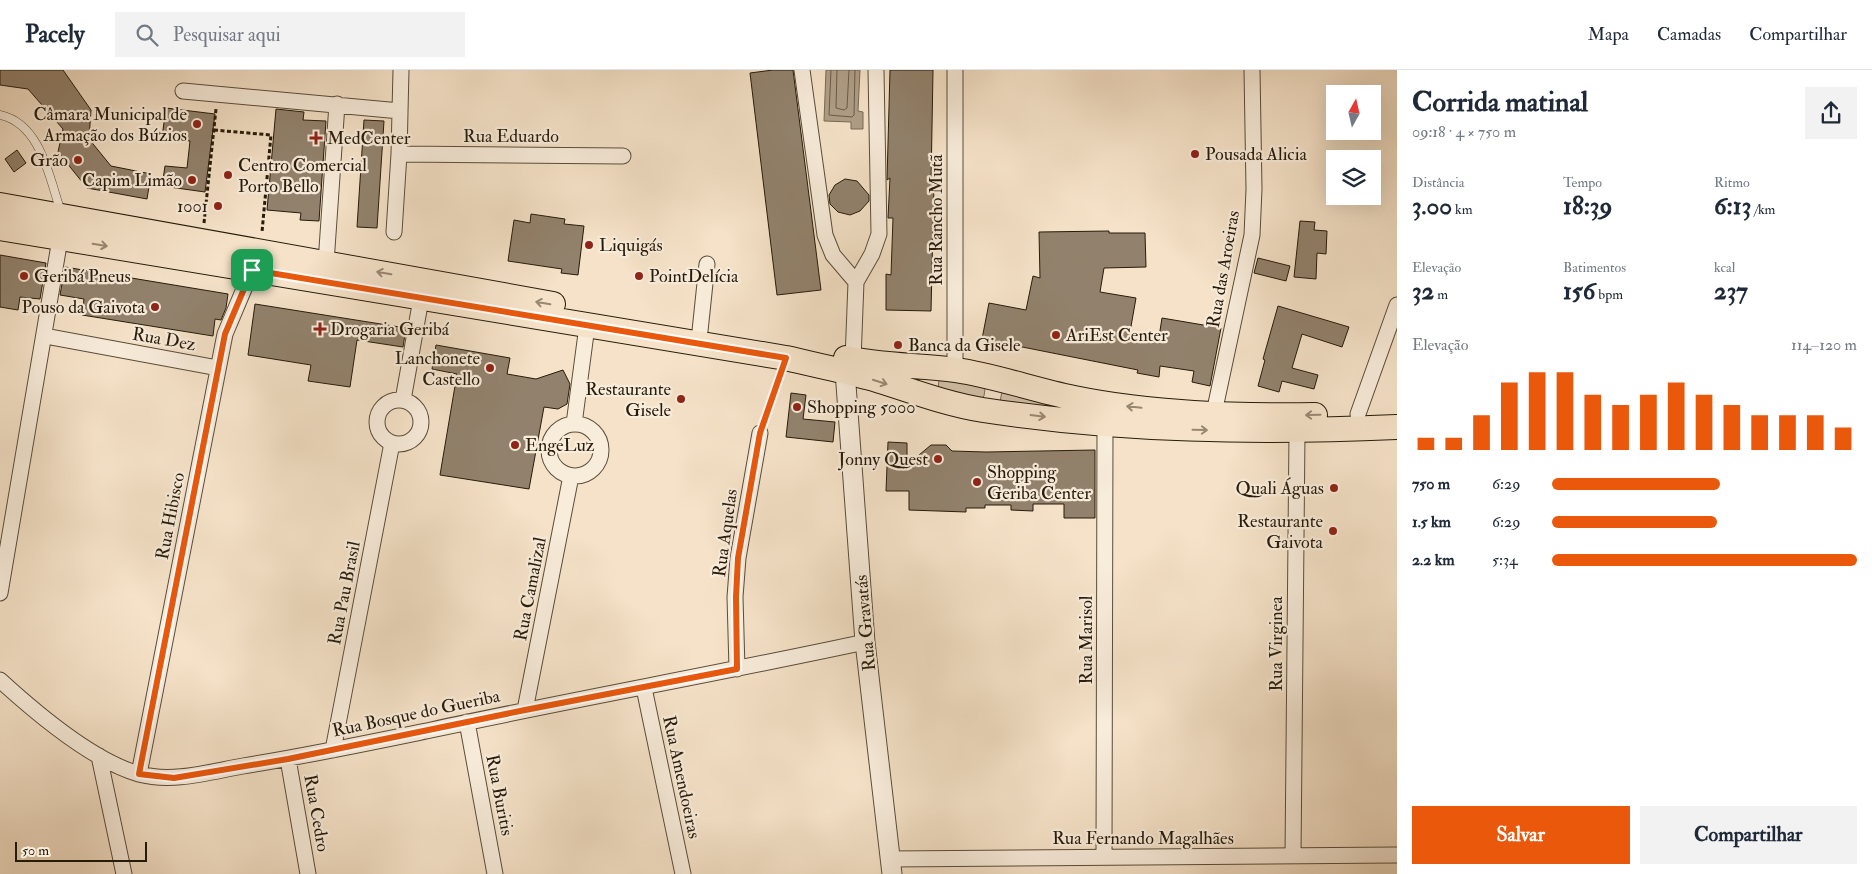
<!DOCTYPE html>
<html lang="pt">
<meta charset="utf-8">
<style>
body{margin:0;font-family:"IM FELL Double Pica",serif;background:#f2f2f3;color:#1f2937;height:100vh;display:flex;flex-direction:column;font-size:19px;white-space:nowrap}
*{box-sizing:border-box;margin:0}
p{font-size:16px;color:#747a83}
.icon{flex:none;width:28px;height:28px;fill:none;stroke:currentColor;stroke-width:2;stroke-linecap:round;stroke-linejoin:round}
.map{position:relative;flex:1;overflow:hidden}
.panel{display:flex;flex-direction:column;background:#fff;width:475px}
.panel>*{flex:none}
.needle{width:32px;rotate:8deg}
.tools{position:absolute;left:1326px;top:15px;display:grid;gap:10px}
.tools a{display:grid;place-items:center;width:55px;height:55px;border-radius:0px;background:#fff;box-shadow:0 5px 20px #0002;font-size:25px}
.scale{position:absolute;left:15px;bottom:12px;width:132px;box-sizing:border-box;padding-left:5px;border:2px solid #271b0a;border-top:0;font-size:14px;line-height:18px;white-space:nowrap;color:#271b0a;-webkit-text-stroke:4px #f8ecdb;paint-order:stroke}
.pin{position:absolute;display:grid;place-items:center;width:42px;height:42px;color:#fff;margin:-21px;border-radius:10px;box-shadow:0 2px 8px #0006}
.round{display:grid;place-items:center;flex:none;width:52px;height:52px;border-radius:0px;background:#f2f2f3}
.head{display:flex;align-items:center;justify-content:space-between;height:85px;padding:0 15px}
h1{font-size:28px;font-weight:800;line-height:38px}
.stats{display:grid;grid-template-columns:repeat(3,1fr);gap:8px;height:85px;padding:5px 15px}
.stats div{display:grid;align-content:center}
.stats b{font-size:25px;font-weight:800}
.stats small{font-size:14px;font-weight:400}
.stats p{font-size:14px}
.chart{height:140px;padding:10px 15px}
.chart p{display:flex;justify-content:space-between}
.chart svg{width:100%;height:90px;margin-top:5px;stroke:#ea580c;stroke-width:6}
.cta{display:flex;gap:10px;margin-top:auto;padding:10px 15px}
.cta a{flex:1;height:58px;border-radius:0px;background:#ea580c;color:#fff;font-size:20px;font-weight:800;line-height:58px;text-align:center}
.cta a+a{background:#f2f2f3;color:#1f2937}
ul{padding:0 15px;list-style:none;font-size:16px}
li{display:grid;grid-template-columns:80px 60px 1fr;align-items:center;height:38px}
li i{height:12px;border-radius:6px;background:#ea580c}
header{display:flex;align-items:center;gap:30px;box-sizing:border-box;height:70px;padding:0 25px;background:#fff;border-bottom:1px solid #e0e1e3}
header strong{font-size:24px}
nav{display:flex;gap:28px;margin-inline-start:auto;font-size:18px}
.search{width:350px;height:45px;background:#f2f2f3;display:flex;align-items:center;gap:12px;box-sizing:border-box;padding:0 18px;border-radius:0px;color:#747a83;font-size:19px}
main{display:flex;flex:1;min-height:0}
.map>svg:first-child{display:block}
.green{fill:#d2c0a8;stroke:#7c6e59}
.water{fill:#af9e87;stroke:#796a55}
.lines{fill:none;stroke-linecap:round;stroke-linejoin:round}
.shore{stroke:#6b5c48;stroke-width:1}
.building{fill:#92826d;stroke:#271b0a}
.service-casing{stroke:#5a4d3a;stroke-width:9}
.minor-casing{stroke:#5a4d3a;stroke-width:17}
.tertiary-casing{stroke:#5a4d3a;stroke-width:21}
.primary-casing{stroke:#271b0a;stroke-width:26}
.path{stroke:#271b0a;stroke-width:3;stroke-dasharray:4 2.5;stroke-linecap:butt}
.service{stroke:#f8ecdb;stroke-width:8}
.minor{stroke:#f8ecdb;stroke-width:15}
.tertiary{stroke:#f8ecdb;stroke-width:19}
.primary{stroke:#f5e2c8;stroke-width:24}
.oneway{stroke:#988872}
.route-casing{stroke:#fff;stroke-width:10}
.route{stroke:#ea580c;stroke-width:6}
.poi-dot{fill:#8f2418;stroke:#f8ecdb;stroke-width:2}
.labels{text-anchor:middle;stroke-width:4.5;stroke-linejoin:round;paint-order:stroke}
.poi-label{font-size:18px;fill:#271b0a;stroke:#f8ecdb;text-anchor:start}
.street-label{font-size:18px;fill:#271b0a;stroke:#f8ecdb}
</style>
<header>
<strong>Pacely</strong>
<div class="search"><svg class="icon" aria-label="search" viewBox="0 0 24 24"><circle cx="10" cy="10" r="6"/><path d="M15 15l6 6"/></svg>Pesquisar aqui</div>
<nav><a>Mapa</a><a>Camadas</a><a>Compartilhar</a></nav>
</header>
<main>
<div class="map">
<svg width="1397" height="804" viewBox="0 0 1397 804">
<rect width="100%" height="100%" fill="#f5e2c8"/>
<filter id="stains"><feTurbulence type="fractalNoise" baseFrequency=".004" numOctaves="4"/><feColorMatrix values="0 0 0 0 .2 0 0 0 0 .09 0 0 0 0 .02 0 0 0 .5 -.17"/></filter>
<radialGradient id="worn" r=".72"><stop offset=".6" stop-color="#630" stop-opacity="0"/><stop offset="1" stop-color="#630" stop-opacity=".3"/></radialGradient>
<path class="green" d="M939,310L978,311L985,319L984,326L975,333L938,319Z
M1003,316L1053,337H999Z"/>
<path class="water" d="M826,0H860L858,41L863,42V59H851V52L824,51Z"/>
<g class="lines">
<path class="shore" d="M831,0L829,45L852,47L854,45L855,0
M837,0L836,38L844,40L847,38L849,0"/>
</g>
<path class="building" d="M0,0H63L91,40L89,69L111,96L151,104L147,129L87,118L58,82L63,59L28,19L0,15Z
M773,0H793L821,220L777,225L750,3Z
M890,0H933L931,114H934L931,241L886,240V204L891,205L893,148H888L890,108L887,110Z
M166,38L215,44L205,122L162,116L165,96L187,98L190,71L162,67Z
M276,39L304,42L303,50L326,51L319,151L300,150L301,143L267,140Z
M364,50L384,51L377,158L357,157Z
M17,80L26,93L14,102L5,89Z
M845,109L857,111L869,125V131L860,141L850,145L838,142L830,134L829,125L835,115Z
M531,144L565,149L564,154L584,156L578,205L561,203L562,199L508,191L514,150L530,153Z
M1300,151L1315,152L1314,160L1327,161L1326,184L1317,183L1316,209L1294,207Z
M1109,161V163H1145L1146,197L1104,198L1100,222L1136,228L1130,262L1159,267L1162,248L1221,258L1210,316L1192,312L1194,301L1160,296L1159,307L1137,303L1138,300L982,269L989,233L1026,240L1033,206L1040,208L1039,162Z
M0,185L46,193L40,229L20,227L18,240L0,237Z
M1258,188L1290,196L1286,211L1254,203Z
M65,197L228,224L226,238L221,250L215,249L213,266L82,245L84,229L60,225Z
M255,234L406,258L403,277L357,270L350,317L308,311L311,295L248,285Z
M1278,236L1349,257L1342,277L1302,264L1292,298L1318,305L1314,319L1282,311L1279,322L1258,316L1265,290L1263,289Z
M436,275L510,288L507,304L536,309L563,300L570,314L567,334L558,339L544,337L529,419L440,405L457,304L432,299Z
M791,323L806,325L803,349L835,352L833,372L786,367Z
M888,372L907,373V395L931,375H946L952,381L986,382L1095,380V448H1064V434H1033V441L1011,440V435H985V438H966V442L909,440V421H886Z"/>
<g class="lines">
<defs>
<path id="service" d="M0,45C41,54 49,107 61,142"/>
<path id="minor" d="M802,0L825,165L833,185L856,212
M183,21L400,41
M399,84L623,86
M394,162L399,84L401,0
M326,193L337,34
M700,261L707,194
M45,266L218,298
M853,290L856,212L872,184L879,164L876,0
M955,300V0
M377 352a22 22 0 1 1 44 0a22 22 0 1 1-44 0Z
M403,330L421,229
M1214,343L1252,165L1254,119L1252,0
M1358,344L1397,235
M574,354L587,256
M549 380a26 26 0 1 1 52 0a26 26 0 1 1-52 0Z
M0,523L60,169
M737,599L735,527L738,488L760,363
M0,610C35,642 93,691 139,704C173,713 209,702 243,696C306,686 368,673 431,660C575,629 721,603 865,572
M644,618L683,804
M525,640L571,406
M467,652L495,804
M333,680L392,373
M99,686L124,804
M288,689L308,804
M139,704L225,264L252,200
M1104,786L1105,354
M1293,786L1297,362
M890,789L1397,785"/>
<path id="tertiary" d="M845,301L865,572L892,804"/>
<path id="primary" d="M0,135L553,234
M0,158L786,288C815,295 845,301 874,309C910,320 945,334 983,340C1120,361 1258,363 1397,357
M846,288C882,296 919,295 956,300C996,306 1034,320 1074,328C1152,344 1235,346 1315,345"/>
</defs>
<use href="#service" class="service-casing"/>
<use href="#minor" class="minor-casing"/>
<use href="#tertiary" class="tertiary-casing"/>
<use href="#primary" class="primary-casing"/>
<path class="path" d="M214,60L271,65L262,162
M204,153L216,39
M765,349L779,307"/>
<use href="#service" class="service"/>
<use href="#minor" class="minor"/>
<use href="#tertiary" class="tertiary"/>
<use href="#primary" class="primary"/>
</g>
<defs><path id="oneway-shaft" d="M-6 0H5M1.5-3L5.5 0L1.5 3" fill="none" stroke-width="1.6" stroke-linecap="round" stroke-linejoin="round" transform="scale(1.25)"/></defs>
<g class="oneway">
<use href="#oneway-shaft" transform="translate(100 175) rotate(9)"/>
<use href="#oneway-shaft" transform="translate(384 203) rotate(-170)"/>
<use href="#oneway-shaft" transform="translate(543 233) rotate(-170)"/>
<use href="#oneway-shaft" transform="translate(880 312) rotate(18)"/>
<use href="#oneway-shaft" transform="translate(1134 337) rotate(-174)"/>
<use href="#oneway-shaft" transform="translate(1313 345) rotate(179)"/>
<use href="#oneway-shaft" transform="translate(1038 346) rotate(7)"/>
<use href="#oneway-shaft" transform="translate(1200 360) rotate(1)"/>
</g>
<g class="lines">
<defs>
<path id="route" d="M252,200L786,288L760,363L738,488L736,527L737,599L525,640L288,689L174,708L139,704L225,264Z"/>
</defs>
<use href="#route" class="route-casing"/>
<use href="#route" class="route"/>
</g>
<g class="poi-dot">
<circle cx="197" cy="54" r="5"/>
<path d="M313.5 60.5h5v5h5v5h-5v5h-5v-5h-5v-5h5z"/>
<circle cx="1195" cy="84" r="5"/>
<circle cx="78" cy="90" r="5"/>
<circle cx="228" cy="105" r="5"/>
<circle cx="192" cy="110" r="5"/>
<circle cx="218" cy="136" r="5"/>
<circle cx="589" cy="175" r="5"/>
<circle cx="24" cy="206" r="5"/>
<circle cx="639" cy="206" r="5"/>
<circle cx="155" cy="237" r="5"/>
<path d="M317.5 251.5h5v5h5v5h-5v5h-5v-5h-5v-5h5z"/>
<circle cx="1056" cy="265" r="5"/>
<circle cx="898" cy="275" r="5"/>
<circle cx="490" cy="298" r="5"/>
<circle cx="681" cy="329" r="5"/>
<circle cx="797" cy="337" r="5"/>
<circle cx="515" cy="375" r="5"/>
<circle cx="938" cy="389" r="5"/>
<circle cx="977" cy="412" r="5"/>
<circle cx="1334" cy="418" r="5"/>
<circle cx="1333" cy="461" r="5"/>
</g>
<g class="labels">
<g class="poi-label">
<text x="187" y="50" text-anchor="end">Câmara Municipal de<tspan x="187" dy="21">Armação dos Búzios</tspan></text>
<text x="327" y="74">MedCenter</text>
<text x="1205" y="90">Pousada Alicia</text>
<text x="68" y="96" text-anchor="end">Grão</text>
<text x="238" y="101">Centro Comercial<tspan x="238" dy="21">Porto Bello</tspan></text>
<text x="182" y="116" text-anchor="end">Capim Limão</text>
<text x="208" y="142" text-anchor="end">1001</text>
<text x="599" y="181">Liquigás</text>
<text x="34" y="212">Geribá Pneus</text>
<text x="649" y="212">PointDelícia</text>
<text x="145" y="243" text-anchor="end">Pouso da Gaivota</text>
<text x="330" y="265">Drogaria Geribá</text>
<text x="1066" y="271">AriEst Center</text>
<text x="908" y="281">Banca da Gisele</text>
<text x="480" y="294" text-anchor="end">Lanchonete<tspan x="480" dy="21">Castello</tspan></text>
<text x="671" y="325" text-anchor="end">Restaurante<tspan x="671" dy="21">Gisele</tspan></text>
<text x="807" y="343">Shopping 5000</text>
<text x="525" y="381">EngeLuz</text>
<text x="928" y="395" text-anchor="end">Jonny Quest</text>
<text x="987" y="408">Shopping<tspan x="987" dy="21">Geriba Center</tspan></text>
<text x="1324" y="424" text-anchor="end">Quali Águas</text>
<text x="1323" y="457" text-anchor="end">Restaurante<tspan x="1323" dy="21">Gaivota</tspan></text>
</g>
<g class="street-label">
<text x="511" y="72">Rua Eduardo</text>
<text transform="translate(936 150) rotate(-90)" y="6">Rua Rancho Mutã</text>
<text transform="translate(1223 199) rotate(-80)" y="6">Rua das Aroeiras</text>
<text transform="translate(164 269) rotate(10)" y="6">Rua Dez</text>
<text transform="translate(170 446) rotate(-79)" y="6">Rua Hibisco</text>
<text transform="translate(725 463) rotate(-82)" y="6">Rua Aquelas</text>
<text transform="translate(530 519) rotate(-79)" y="6">Rua Camalizal</text>
<text transform="translate(344 523) rotate(-79)" y="6">Rua Pau Brasil</text>
<text transform="translate(865 553) rotate(-95)" y="6">Rua Gravatás</text>
<text transform="translate(1086 570) rotate(-90)" y="6">Rua Marisol</text>
<text transform="translate(1276 574) rotate(-90)" y="6">Rua Virginea</text>
<text transform="translate(416 643) rotate(-12)" y="6">Rua Bosque do Gueriba</text>
<text transform="translate(682 707) rotate(78)" y="6">Rua Amendoeiras</text>
<text transform="translate(500 725) rotate(79)" y="6">Rua Buritis</text>
<text transform="translate(317 743) rotate(80)" y="6">Rua Cedro</text>
<text x="1143" y="774">Rua Fernando Magalhães</text>
</g>
</g>
<rect width="100%" height="100%" filter="url(#stains)"/>
<rect width="100%" height="100%" fill="url(#worn)"/>
</svg>
<div class="tools">
<a><svg class="needle" viewBox="-14 -14 28 28"><path d="M0-13l5 13h-10z" fill="#e53935"/><path d="M0 13l5-13h-10z" fill="#747a83"/></svg></a>
<a><svg class="icon" aria-label="layers" viewBox="0 0 24 24"><path d="M12 4l9 5-9 5-9-5zM3 14l9 5 9-5"/></svg></a>
</div>
<div class="scale">50 m</div>
<div class="pin" style="left:252px;top:200px;background:#1e9e55"><svg class="icon" aria-label="arrive" viewBox="0 0 24 24"><path d="M6 21V4h12l-3 4 3 4H6"/></svg></div>
</div>
<section class="panel">
<div class="head"><div><h1>Corrida matinal</h1><p>09:18 · 4 × 750 m</p></div><a class="round"><svg class="icon" aria-label="share" viewBox="0 0 24 24"><path d="M12 15V3M7 8l5-5 5 5M5 13v7h14v-7"/></svg></a></div>
<div class="stats">
<div><p>Distância</p><b>3.00<small> km</small></b></div>
<div><p>Tempo</p><b>18:39</b></div>
<div><p>Ritmo</p><b>6:13<small> /km</small></b></div>
</div>
<div class="stats">
<div><p>Elevação</p><b>32<small> m</small></b></div>
<div><p>Batimentos</p><b>156<small> bpm</small></b></div>
<div><p>kcal</p><b>237</b></div>
</div>
<div class="chart"><p><span>Elevação</span>114–120 m</p>
<svg viewBox="0 0 160 44" preserveAspectRatio="none"><path d="M5 44V38M15 44V38M25 44V27M35 44V11M45 44V6M55 44V6M65 44V17M75 44V22M85 44V17M95 44V11M105 44V17M115 44V22M125 44V27M135 44V27M145 44V27M155 44V33"/></svg>
</div>
<ul>
<li><b>750 m</b>6:29<i style="width:55%"></i></li>
<li><b>1.5 km</b>6:29<i style="width:54%"></i></li>
<li><b>2.2 km</b>5:34<i style="width:100%"></i></li>
</ul>
<div class="cta"><a>Salvar</a><a>Compartilhar</a></div>
</section>
</main>
